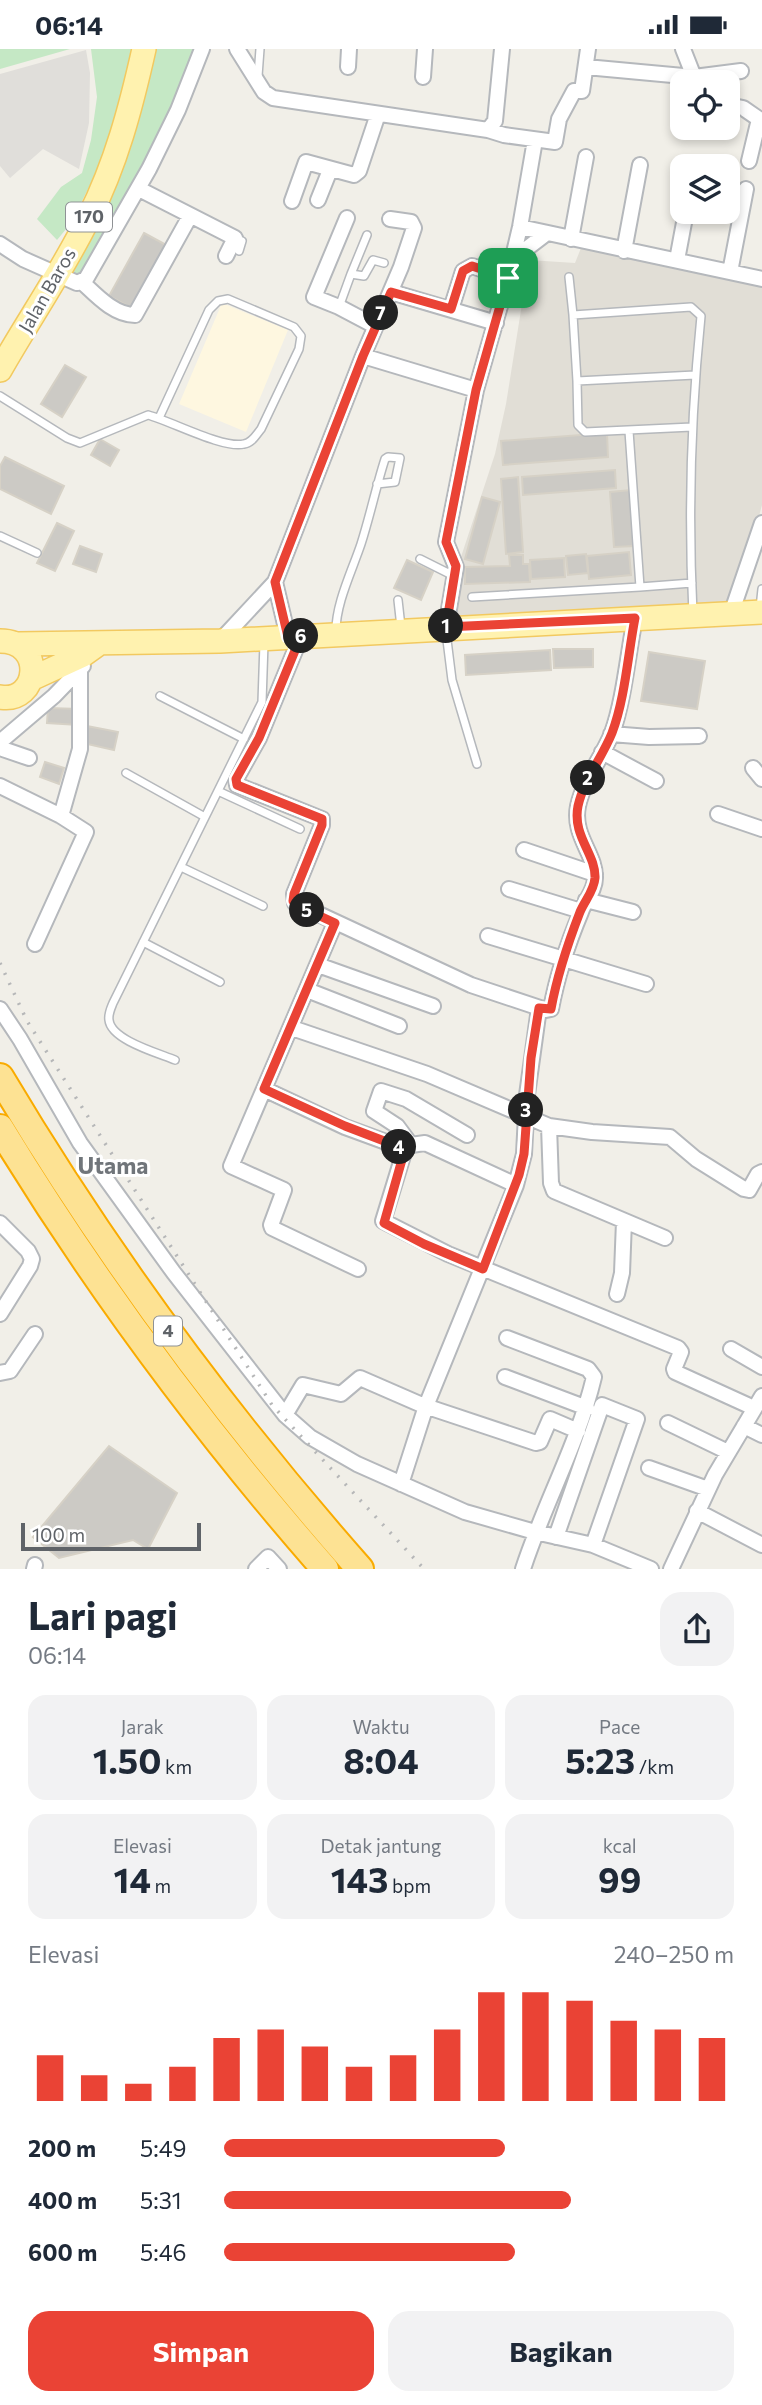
<!DOCTYPE html>
<html lang="id">
<meta charset="utf-8">
<style>
body{margin:0;font-family:Commissioner,sans-serif;background:#f2f2f3;color:#1f2937;height:100vh;display:flex;flex-direction:column;font-size:26px;white-space:nowrap}
*{box-sizing:border-box;margin:0}
p{font-size:23px;color:#747a83}
.icon{flex:none;width:38px;height:38px;fill:none;stroke:currentColor;stroke-width:2;stroke-linecap:round;stroke-linejoin:round}
.map{position:relative;height:1520px;overflow:hidden}
.details{display:flex;flex-direction:column;background:#fff;flex:1}
.details>*{flex:none}
.controls{position:absolute;left:670px;top:21px;display:grid;gap:14px}
.controls a{display:grid;place-items:center;width:70px;height:70px;border-radius:14px;background:#fff;box-shadow:0 4px 10px #0003;font-size:35px}
.scale{position:absolute;left:21px;bottom:18px;width:180px;box-sizing:border-box;padding-left:7px;border:4px solid #5f6368;border-top:0;font-size:19px;line-height:24px;white-space:nowrap;color:#5f6368;-webkit-text-stroke:5px #fff;paint-order:stroke}
.pin{position:absolute;display:grid;place-items:center;width:60px;height:60px;color:#fff;margin:-30px;border-radius:14px;box-shadow:0 4px 10px #0006}
.km{position:absolute;width:35px;height:35px;margin:-18px;border-radius:50%;background:#222;color:#fff;font-size:19px;line-height:35px;text-align:center}
.round{display:grid;place-items:center;flex:none;width:74px;height:74px;border-radius:21px;background:#f2f2f3}
.overview{display:flex;align-items:center;justify-content:space-between;height:119px;padding:0 28px}
h1{font-size:38px;font-weight:700;line-height:52px}
.metrics{display:grid;grid-template-columns:repeat(3,1fr);gap:10px;height:119px;padding:7px 28px}
.metrics div{display:grid;align-content:center;border-radius:18px;background:#f2f2f3;text-align:center}
.metrics b{font-size:35px;font-weight:700}
.metrics small{font-size:19px;font-weight:400}
.metrics p{font-size:19px}
.chart{height:196px;padding:14px 28px}
.chart p{display:flex;justify-content:space-between}
.chart svg{width:100%;height:126px;margin-top:7px;stroke:#ea4335;stroke-width:6}
.button{display:flex;gap:14px;margin-top:auto;padding:14px 28px}
.button a{flex:1;height:80px;border-radius:21px;background:#ea4335;color:#fff;font-size:28px;font-weight:700;line-height:80px;text-align:center}
.button a+a{background:#f2f2f3;color:#1f2937}
ul{padding:0 28px;list-style:none;font-size:23px}
li{display:grid;grid-template-columns:112px 84px 1fr;align-items:center;height:52px}
li i{height:18px;border-radius:9px;background:#ea4335}
.status{display:flex;justify-content:space-between;align-items:center;height:49px;padding:0 35px;background:#fff;direction:ltr}
.status svg{height:19px;fill:currentColor}
.map>svg:first-child{display:block}
.commercial{fill:#fef7e0}
.industrial{fill:#e0deda}
.education{fill:#e1ded6}
.green{fill:#c5e8c5}
.building{fill:#cccac5;stroke:#d6d1c6;stroke-width:2}
.lines{fill:none;stroke-linecap:round;stroke-linejoin:round}
.service-casing{stroke:#b5b8bc;stroke-width:10}
.minor-casing{stroke:#b5b8bc;stroke-width:18}
.primary-casing{stroke:#f2c960;stroke-width:26}
.motorway-casing{stroke:#f9ab00;stroke-width:30}
.service{stroke:#fff;stroke-width:7}
.minor{stroke:#fff;stroke-width:14}
.primary{stroke:#fff2af;stroke-width:23}
.motorway{stroke:#fde293;stroke-width:26}
.rail{stroke:#b6b7b8;stroke-width:3.5;stroke-dasharray:2 9;stroke-linecap:butt}
.route-casing{stroke:#fff;stroke-width:14}
.route{stroke:#ea4335;stroke-width:9}
.labels{text-anchor:middle;stroke-width:6;stroke-linejoin:round;paint-order:stroke}
.shield{fill:#fff;stroke:#8f9295;stroke-width:2}
.shield-label{font-size:18px;font-weight:bold;fill:#5f6368}
.street-label{font-size:19px;fill:#5f6368;stroke:#fff}
.quarter-label{font-size:23px;font-weight:bold;fill:#70757a;stroke:#fff}
</style>
<div class="status"><b>06:14</b><svg viewBox="0 0 49 12"><path d="M0 12V9h3v3zM5 12V6h3v6zM10 12V3h3v9zM15 12V0h3v12zM26 1h20v11H26zM47 4h2v5h-2z"/></svg></div>
<div class="map">
<svg width="762" height="1520" viewBox="0 0 762 1520">
<rect width="100%" height="100%" fill="#f1efe8"/>
<path class="commercial" d="M222,254L288,281L246,383L179,355Z"/>
<path class="industrial" d="M86,1L90,24L89,74L79,120L43,100L10,129L0,117V25Z"/>
<path class="education" d="M581,199L762,234V456L735,554L449,571L458,517L495,405L506,355L529,211L575,214Z"/>
<path class="green" d="M0,0H70L0,20Z
M91,0H132L126,51L106,104L71,174L57,191L37,170L61,138L82,124L91,91L97,48Z
M154,0H193L157,96L85,222L77,227L66,224Z"/>
<path class="building" d="M144,184L168,197L133,260L109,247Z
M65,316L86,328L62,368L41,355Z
M607,384L608,408L503,416L501,392Z
M100,390L119,401L110,417L91,406Z
M5,408L64,437L51,465L0,440V417Z
M615,421L616,439L523,446L522,428Z
M518,428L523,503L506,505L501,430Z
M631,441L635,497L614,498L610,443Z
M482,448L500,453L483,515L465,510Z
M57,474L74,482L55,522L37,514Z
M80,497L102,505L96,523L73,515Z
M629,503L631,526L589,530L587,507Z
M586,505L588,524L568,526L566,507Z
M509,506H523V515H529L530,533L465,535V518L510,517Z
M564,509L565,528L531,530L530,511Z
M407,511L433,523L421,551L394,539Z
M553,600H593V618L554,619Z
M550,601L551,621L466,626L465,606Z
M649,603L705,612L697,660L641,652Z
M48,659L79,660L78,676L47,674Z
M87,677L118,683L114,701L83,694Z
M45,713L64,719L59,735L40,728Z
M109,1397L177,1444L148,1500L133,1491L59,1509L33,1488Z"/>
<g class="lines">
<defs>
<path id="service" d="M258,27L260,0
M367,186L351,225L364,227L373,211L384,214
M235,189L242,192L239,202
M569,228L573,266L691,258L701,267C691,365 688,466 693,565
M339,258L351,225
M573,266L577,332L695,326
M577,332L578,376L585,383L692,378
M0,347L67,389L80,394L148,366C171,372 223,400 244,395C252,394 256,386 261,380L299,300L301,287L294,278L228,250L218,252L209,261L159,369
M0,487L37,504
M420,510L454,527
M640,538L692,534
M472,548L640,538L629,382
M398,551L401,578
M760,559L762,540
M446,583L452,631L477,715
M336,584C335,556 352,522 361,495C370,467 376,438 385,410L388,408L400,409L395,433L377,435
M160,647L244,690
M126,724L205,768
M218,742L300,780
M181,818L263,857
M143,893L220,933
M175,1011C158,1004 111,991 109,971C108,965 111,959 113,954L262,653L264,594"/>
<path id="minor" d="M237,0L264,43L273,49L488,81L495,72L502,0
M683,0L696,33
M348,18L349,0
M586,18L694,28L741,22
M423,28L425,0
M728,56L743,59L759,70L749,112
M488,81L504,86L555,93L559,70L574,42H582L588,0
M139,140L235,189L226,207
M318,151L330,121
M292,152L306,113L354,126L359,122L378,65
M347,169L314,248L339,258L375,277
M520,178L762,230
M571,190L586,108
M0,195L23,210L77,234L86,230L149,120L178,61L202,0
M624,202L640,116
M513,210L547,184
M677,211L686,163
M730,223L746,140
M82,233C96,246 114,266 135,266L190,167
M391,243L496,274
M451,260L463,222L472,217L508,229
M363,307L476,341
M275,533L288,588
M731,565L762,474
M446,578L456,518L446,493L476,341L508,229L520,178L535,91
M301,587L259,689L236,730L237,736L322,770V776L294,845L295,854L471,936L546,961L551,960C557,927 568,894 581,863C585,851 595,842 595,829C596,805 572,787 578,757C584,730 602,709 612,684C624,651 628,604 635,569
M220,592L275,533L363,307L401,218L414,179L411,173L390,170
M611,685L649,688L699,687
M0,693L54,647L83,617
M0,699L29,709
M602,703L656,732
M753,719L762,730
M0,737L61,767L86,783L35,895
M718,765L762,780
M61,767L80,700V621
M524,801L595,825
M509,840L581,862
M586,851L633,863
M335,874L231,1117L284,1141L271,1176L272,1179L358,1220
M488,887L646,935
M318,916L433,957
M307,941L399,977
M539,959L527,1046L524,1105L516,1136L425,1094L411,1096L405,1100L383,1172L448,1205L678,1299L681,1303L674,1320L675,1323L754,1359
M0,960L20,990L80,1094L174,1224L285,1366L310,1388L357,1415L465,1463L535,1483L593,1496L651,1520
M292,979L427,1025L549,1077L592,1083L670,1088L696,1110L744,1140L749,1141L758,1125L762,1123
M264,1040L345,1078L405,1100
M549,1077L551,1134L554,1142L665,1189
M411,1096L397,1077L374,1062L381,1042L406,1050L467,1086
M0,1174L28,1202L32,1210L30,1217L0,1265
M617,1245L622,1224L624,1172
M507,1289L588,1320L594,1328C578,1395 544,1455 523,1520
M731,1300L762,1318
M0,1324L10,1322L35,1285
M505,1328L587,1359
M285,1366L303,1336L341,1345L360,1329L422,1356L536,1394L540,1393L550,1370L578,1382
M668,1374L728,1403
M744,1377L762,1386
M649,1419L708,1440
M401,1435L426,1357L516,1136
M697,1462L762,1496
M556,1488L602,1356L637,1370L593,1496
M34,1520L35,1516
M256,1520L268,1508L279,1520
M671,1520L715,1426L762,1347"/>
<path id="primary" d="M0,321C29,270 63,221 89,168C116,115 131,58 144,0
M0,592C46,592 39,655 0,648
M18,595L220,592L762,563
M31,630L83,606L97,596"/>
<path id="motorway" d="M0,1028C104,1203 225,1367 360,1520
M0,1079C95,1235 204,1382 325,1520"/>
</defs>
<use href="#service" class="service-casing"/>
<use href="#minor" class="minor-casing"/>
<use href="#primary" class="primary-casing"/>
<use href="#motorway" class="motorway-casing"/>
<use href="#service" class="service"/>
<use href="#minor" class="minor"/>
<use href="#primary" class="primary"/>
<use href="#motorway" class="motorway"/>
<path class="rail" d="M0,914L27,972L272,1356L424,1520"/>
</g>
<g class="lines">
<defs>
<path id="route" d="M472,217L508,229L476,341L446,493L456,517L446,578L635,569C628,605 625,650 612,684C602,709 584,730 578,757C572,787 596,805 595,829C594,842 585,851 580,863C568,894 557,927 551,960L539,959L531,1009L524,1105L519,1126L483,1220L424,1195L384,1174L405,1100L345,1077L264,1040L335,874L296,856L293,852L294,845L322,776V770L237,736L236,730L259,689L301,587L288,588L275,533L363,307L391,243L451,260L463,222Z"/>
</defs>
<use href="#route" class="route-casing"/>
<use href="#route" class="route"/>
</g>
<g class="labels">
<g class="shield">
<rect x="66" y="153.5" width="46" height="29" rx="5"/>
<rect x="154" y="1267.5" width="28" height="29" rx="5"/>
</g>
<g class="shield-label">
<text x="89" y="174">170</text>
<text x="168" y="1288">4</text>
</g>
<g class="street-label">
<text transform="translate(47 241) rotate(-60)" y="7">Jalan Baros</text>
</g>
<g class="quarter-label">
<text x="113" y="1125">Utama</text>
</g>
</g>
</svg>
<div class="controls">
<a><svg class="icon" aria-label="locate" viewBox="0 0 24 24"><circle cx="12" cy="12" r="6"/><path d="M12 2v4M12 18v4M2 12h4M18 12h4"/></svg></a>
<a><svg class="icon" aria-label="layers" viewBox="0 0 24 24"><path d="M12 4l9 5-9 5-9-5zM3 14l9 5 9-5"/></svg></a>
</div>
<div class="scale">100 m</div>
<div class="pin" style="left:508px;top:229px;background:#1e9e55"><svg class="icon" aria-label="arrive" viewBox="0 0 24 24"><path d="M6 21V4h12l-3 4 3 4H6"/></svg></div>
<b class="km" style="left:446px;top:577px">1</b>
<b class="km" style="left:588px;top:729px">2</b>
<b class="km" style="left:526px;top:1061px">3</b>
<b class="km" style="left:399px;top:1098px">4</b>
<b class="km" style="left:307px;top:861px">5</b>
<b class="km" style="left:301px;top:587px">6</b>
<b class="km" style="left:381px;top:264px">7</b>
</div>
<section class="details">
<div class="overview"><div><h1>Lari pagi</h1><p>06:14</p></div><a class="round"><svg class="icon" aria-label="share" viewBox="0 0 24 24"><path d="M12 15V3M7 8l5-5 5 5M5 13v7h14v-7"/></svg></a></div>
<div class="metrics">
<div><p>Jarak</p><b>1.50<small> km</small></b></div>
<div><p>Waktu</p><b>8:04</b></div>
<div><p>Pace</p><b>5:23<small> /km</small></b></div>
</div>
<div class="metrics">
<div><p>Elevasi</p><b>14<small> m</small></b></div>
<div><p>Detak jantung</p><b>143<small> bpm</small></b></div>
<div><p>kcal</p><b>99</b></div>
</div>
<div class="chart"><p><span>Elevasi</span>240–250 m</p>
<svg viewBox="0 0 160 44" preserveAspectRatio="none"><path d="M5 44V28M15 44V35M25 44V38M35 44V32M45 44V22M55 44V19M65 44V25M75 44V32M85 44V28M95 44V19M105 44V6M115 44V6M125 44V9M135 44V16M145 44V19M155 44V22"/></svg>
</div>
<ul>
<li><b>200 m</b>5:49<i style="width:55%"></i></li>
<li><b>400 m</b>5:31<i style="width:68%"></i></li>
<li><b>600 m</b>5:46<i style="width:57%"></i></li>
</ul>
<div class="button"><a>Simpan</a><a>Bagikan</a></div>
</section>
